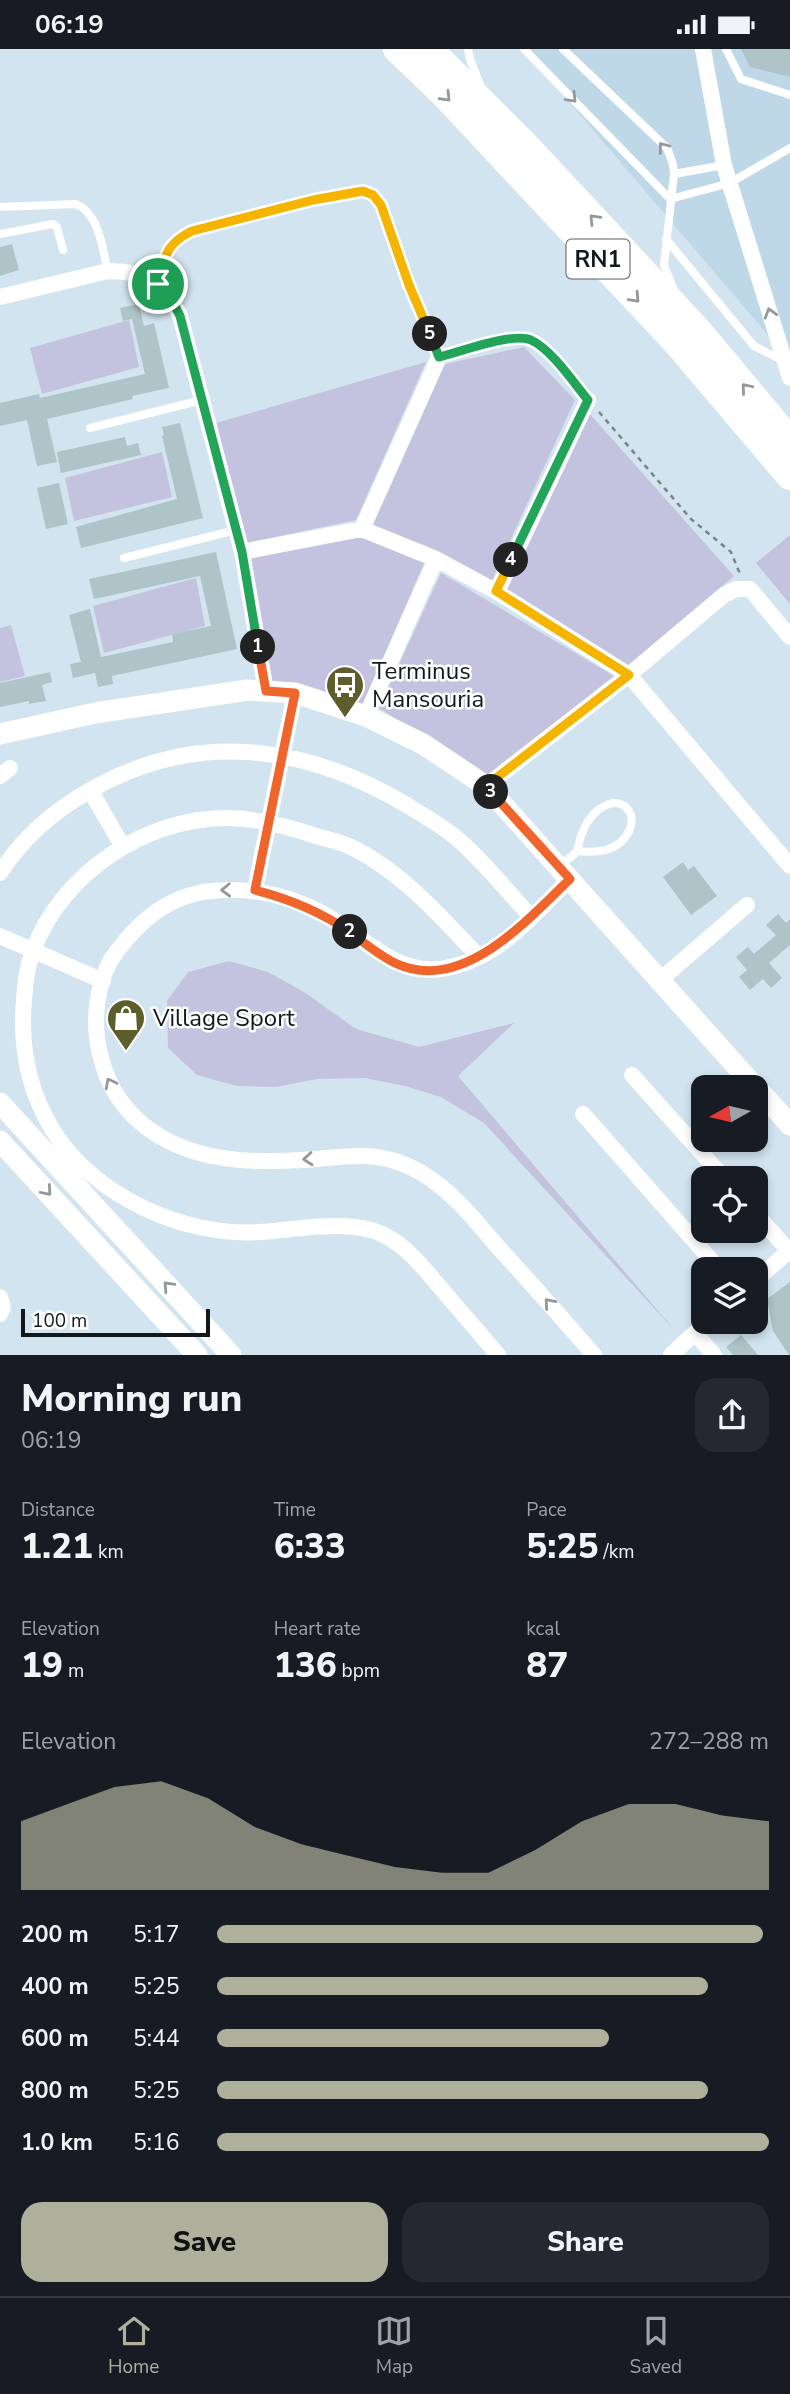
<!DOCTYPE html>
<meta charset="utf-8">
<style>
body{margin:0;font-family:"Nunito Sans",sans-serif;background:#242831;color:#f1f3f6;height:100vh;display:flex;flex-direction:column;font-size:26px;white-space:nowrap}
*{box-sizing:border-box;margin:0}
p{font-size:23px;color:#9ea1a6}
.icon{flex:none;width:38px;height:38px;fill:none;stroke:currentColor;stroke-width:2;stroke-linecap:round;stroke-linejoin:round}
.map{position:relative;height:1306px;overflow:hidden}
.side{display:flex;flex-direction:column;background:#171b24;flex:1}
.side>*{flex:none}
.needle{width:46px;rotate:262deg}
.controls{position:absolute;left:691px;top:1026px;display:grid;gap:14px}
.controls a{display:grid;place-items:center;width:77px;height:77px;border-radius:14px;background:#171b24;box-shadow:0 4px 10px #0003;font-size:35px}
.scale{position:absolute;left:21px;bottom:18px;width:189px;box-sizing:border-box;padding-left:7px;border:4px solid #12191c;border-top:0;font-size:19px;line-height:24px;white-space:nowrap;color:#12191c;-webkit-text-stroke:5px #fff;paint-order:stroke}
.pin{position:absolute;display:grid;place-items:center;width:60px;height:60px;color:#fff;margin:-30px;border:4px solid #fff;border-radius:50%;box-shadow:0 2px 7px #0007}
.km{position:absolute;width:35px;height:35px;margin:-18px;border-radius:50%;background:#222;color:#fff;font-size:19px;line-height:35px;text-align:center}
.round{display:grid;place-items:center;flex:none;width:74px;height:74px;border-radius:21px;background:#242831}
.overview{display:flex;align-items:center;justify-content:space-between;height:119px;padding:0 21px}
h1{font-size:38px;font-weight:800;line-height:52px}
.figures{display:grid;grid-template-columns:repeat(3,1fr);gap:10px;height:119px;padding:7px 21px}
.figures div{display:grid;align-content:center}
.figures b{font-size:35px;font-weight:800}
.figures small{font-size:19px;font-weight:400}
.figures p{font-size:19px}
.chart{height:196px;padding:14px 21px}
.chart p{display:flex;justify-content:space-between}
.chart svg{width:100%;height:126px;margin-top:7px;fill:#aeb09b;opacity:.7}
.primary-button{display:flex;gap:14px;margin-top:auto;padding:14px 21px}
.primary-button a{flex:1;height:80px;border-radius:21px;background:#aeb09b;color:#111;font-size:28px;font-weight:800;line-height:80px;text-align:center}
.primary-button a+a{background:#242831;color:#f1f3f6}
ul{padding:0 21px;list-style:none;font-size:23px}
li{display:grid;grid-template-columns:112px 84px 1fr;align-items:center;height:52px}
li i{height:18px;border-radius:9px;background:#aeb09b}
.status{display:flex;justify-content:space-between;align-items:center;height:49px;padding:0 35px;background:#171b24;direction:ltr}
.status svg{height:19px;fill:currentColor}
.tab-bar{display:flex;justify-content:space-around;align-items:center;height:98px;border-top:2px solid #363941;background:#171b24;font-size:19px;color:#9ea1a6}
.tab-bar a{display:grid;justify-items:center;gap:4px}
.tab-bar .active{color:#aeb09b}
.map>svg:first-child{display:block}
.built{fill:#bfd8e8}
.green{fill:#c3c3df}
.building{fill:#aec4c8}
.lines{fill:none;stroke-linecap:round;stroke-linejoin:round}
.path{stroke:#78848c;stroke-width:2.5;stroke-dasharray:5 5;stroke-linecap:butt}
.lane{stroke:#fff;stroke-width:8}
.street{stroke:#fff;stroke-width:16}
.secondary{stroke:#fff;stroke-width:21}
.highway{stroke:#fff;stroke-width:28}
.oneway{stroke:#949899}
.split-1-casing{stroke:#fff;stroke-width:14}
.split-2-casing{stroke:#fff;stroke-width:14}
.split-3-casing{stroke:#fff;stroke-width:14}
.split-4-casing{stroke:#fff;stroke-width:14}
.split-5-casing{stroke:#fff;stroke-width:14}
.split-6-casing{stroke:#fff;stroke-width:14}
.split-1{stroke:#22a559;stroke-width:9}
.split-2{stroke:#f0652b;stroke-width:9}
.split-3{stroke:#f0652b;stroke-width:9}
.split-4{stroke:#f5b400;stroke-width:9}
.split-5{stroke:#22a559;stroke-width:9}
.split-6{stroke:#f5b400;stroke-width:9}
.labels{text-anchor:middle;stroke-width:5;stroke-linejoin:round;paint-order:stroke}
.shield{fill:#fff;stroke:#595e60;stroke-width:2}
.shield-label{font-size:23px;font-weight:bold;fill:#12191c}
.poi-label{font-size:24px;fill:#12191c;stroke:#fff;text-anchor:start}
</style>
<div class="status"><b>06:19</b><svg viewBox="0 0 49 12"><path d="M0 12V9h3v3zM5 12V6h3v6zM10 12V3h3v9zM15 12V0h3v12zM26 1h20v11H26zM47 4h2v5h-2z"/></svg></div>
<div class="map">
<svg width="790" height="1306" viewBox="0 0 790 1306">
<rect width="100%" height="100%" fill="#d2e4ef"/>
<path class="built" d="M524,0H790V312Z"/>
<path class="green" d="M129,271L139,318L42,345L30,299Z
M524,298L575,351L491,533L373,476L445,315Z
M426,313L356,471L247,494L216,374Z
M589,364L734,527L626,618L506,541Z
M162,403L172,448L74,472L65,429Z
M790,486V555L756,514Z
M360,488L424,514L363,656L271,642L249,502Z
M441,524L614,627L486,728L379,659Z
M196,529L205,577L104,604L93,557Z
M11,576L25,627L0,633V579Z
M229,912L268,923L304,943L356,980L419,998L514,974L458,1027L676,1283L484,1074L441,1048L405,1037L365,1029L317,1030L276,1038L237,1037L197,1026L168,999L167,952L188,923Z"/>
<path class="building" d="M741,0H790V28L750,18Z
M12,195L19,221L0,227V198Z
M139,255L144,277L154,274L169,339L132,347L133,350L47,370L57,413L37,417L27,371L0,377V354L39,345L40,349L145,325L132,270L123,272L120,259Z
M180,374L203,469L81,499L76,478L177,450L162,387L164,386L162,378Z
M125,388L127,397L138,394L141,406L61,424L57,403Z
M59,434L68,475L46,480L37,439Z
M216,503L237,600L112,627L113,635L98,638L95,624L73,629L70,615L81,613L69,566L90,560L101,608L173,593L172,585L211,577L200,527L94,550L89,530Z
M50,623L52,633L42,636L46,652L29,655V652L0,658V634Z
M683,813L688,821L694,817L717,847L691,866L663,828Z
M778,865L786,874L790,870V896L769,914L782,929L771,939L763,930L750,941L739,928L747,921L736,908L748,898L754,905L776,886L766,876Z
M790,1233V1306H789L773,1282L767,1250Z
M741,1286L758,1306H733L726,1298Z"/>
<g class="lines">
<path class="path" d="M161,222C168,199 169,193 192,182L313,151L363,142L373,146L381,157L409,236L434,296
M450,305C469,300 513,283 531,291C548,299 568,328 580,342
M599,363L691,470L731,503L740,525"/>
<path class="lane" d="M468,0L470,10L481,38
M524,0L670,150L730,134L790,99
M563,0L667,99L673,115L674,125L664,216L674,241
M726,0L741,30L790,46
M674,125L724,116
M0,158L76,155C100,165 102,200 108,222
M0,185L53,175L57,178L63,201
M666,190L754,297L784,312
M90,379L202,351
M124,509L236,481
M559,817C564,813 572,808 576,803C579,799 579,792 581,787C586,773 595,760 609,755C626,750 637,767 629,782C619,803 597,804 577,802"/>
<path class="street" d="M703,0L724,116L790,329
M0,248L108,222C146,222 163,233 180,267L242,503L266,642
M362,480L439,308
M242,503L362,480L436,510L497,543L629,626L790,817
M497,543L588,351
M366,667L436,510
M0,727L10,719
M486,737L629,626L724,546L736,540H750L790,588
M90,741L123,798
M0,824C23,788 52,763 89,742C194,681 303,695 405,755C421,765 439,775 454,787C482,810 506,841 531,868
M570,830C542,857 514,891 479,908C406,944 377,894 320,863C284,844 243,837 203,843C165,850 140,872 117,902C96,929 92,973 100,1005C108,1040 126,1066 156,1085C200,1113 253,1114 303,1111C348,1108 379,1099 420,1123C451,1141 474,1170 497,1197C530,1233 562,1269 594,1306
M255,841L295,644
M0,887L103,932
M479,908C442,869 404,825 355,800C344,794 331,791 319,788C290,778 257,769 226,769C145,769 61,825 33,902C27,917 25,935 24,952C20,997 28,1040 52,1080C93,1146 182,1188 259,1183C296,1181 350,1169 384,1186C407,1197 424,1220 440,1238C459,1261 479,1283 498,1306
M660,931L747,856
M632,1026L724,1129
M583,1065L719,1220
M756,1165L789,1202
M756,1231L790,1201
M0,1248L3,1258L0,1265
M695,1284L714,1306
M671,1306L708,1272"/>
<path class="secondary" d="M0,685L95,664L248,641L295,644L366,667L423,695L486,737L755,1038
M756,1038L790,1076
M0,1054L231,1306
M0,1092L197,1306"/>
<path class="highway" d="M397,0L444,45L678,295L790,427
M429,0L526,97L700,284L790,392"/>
</g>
<defs><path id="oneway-chevron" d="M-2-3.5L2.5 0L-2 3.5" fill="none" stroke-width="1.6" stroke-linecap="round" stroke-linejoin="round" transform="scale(1.75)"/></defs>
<g class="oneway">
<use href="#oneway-chevron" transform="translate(446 48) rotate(46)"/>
<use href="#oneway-chevron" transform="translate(572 49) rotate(46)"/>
<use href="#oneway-chevron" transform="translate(663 98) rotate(-128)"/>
<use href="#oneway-chevron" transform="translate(594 170) rotate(-133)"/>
<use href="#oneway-chevron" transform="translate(635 249) rotate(47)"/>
<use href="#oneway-chevron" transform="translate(770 264) rotate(-107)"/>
<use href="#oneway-chevron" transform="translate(746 339) rotate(-130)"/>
<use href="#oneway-chevron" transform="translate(226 841) rotate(178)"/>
<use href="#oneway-chevron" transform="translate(110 1034) rotate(-117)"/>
<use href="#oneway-chevron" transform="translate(308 1110) rotate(175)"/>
<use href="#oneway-chevron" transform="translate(47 1142) rotate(49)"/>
<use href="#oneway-chevron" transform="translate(168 1237) rotate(-133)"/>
<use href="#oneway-chevron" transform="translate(549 1254) rotate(-131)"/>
</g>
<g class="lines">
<defs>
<path id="split-1" d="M158,235L171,249L180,267L242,503L258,598"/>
<path id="split-2" d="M258,598L266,642L295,644L255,841C290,850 320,862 350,883"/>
<path id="split-3" d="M350,883C364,894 379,906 395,914C462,946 527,871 570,830L491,743"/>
<path id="split-4" d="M491,743L486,737L629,626L496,542L511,511"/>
<path id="split-5" d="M430,285L439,308C460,303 513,283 531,291C551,300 574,334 588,351L511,511"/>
<path id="split-6" d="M158,235C165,208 165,195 192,182L313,151L363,142L373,146L381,156L409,236L430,285"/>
</defs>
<use href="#split-1" class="split-1-casing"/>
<use href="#split-2" class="split-2-casing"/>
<use href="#split-3" class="split-3-casing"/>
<use href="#split-4" class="split-4-casing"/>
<use href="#split-5" class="split-5-casing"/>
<use href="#split-6" class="split-6-casing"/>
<use href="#split-1" class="split-1"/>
<use href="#split-2" class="split-2"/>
<use href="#split-3" class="split-3"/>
<use href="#split-4" class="split-4"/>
<use href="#split-5" class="split-5"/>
<use href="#split-6" class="split-6"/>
</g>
<defs>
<symbol id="bus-pin" viewBox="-11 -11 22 30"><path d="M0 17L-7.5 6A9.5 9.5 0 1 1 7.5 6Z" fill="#5d5e2b" stroke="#fff"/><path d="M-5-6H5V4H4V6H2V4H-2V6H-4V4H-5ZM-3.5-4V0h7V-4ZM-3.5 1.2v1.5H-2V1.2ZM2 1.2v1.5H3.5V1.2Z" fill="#fff"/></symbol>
<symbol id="shop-pin" viewBox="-11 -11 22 30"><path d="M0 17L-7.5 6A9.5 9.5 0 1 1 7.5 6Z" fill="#5d5e2b" stroke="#fff"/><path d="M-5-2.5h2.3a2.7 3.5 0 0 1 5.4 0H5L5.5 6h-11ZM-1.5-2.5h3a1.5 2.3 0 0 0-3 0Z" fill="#fff"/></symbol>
</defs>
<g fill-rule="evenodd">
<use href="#bus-pin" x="323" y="614" width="44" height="60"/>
<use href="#shop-pin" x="104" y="947" width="44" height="60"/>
</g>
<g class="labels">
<rect class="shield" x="566.5" y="190.5" width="63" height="39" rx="5"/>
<g class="shield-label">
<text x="598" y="218">RN1</text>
</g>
<g class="poi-label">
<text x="372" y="630">Terminus<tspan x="372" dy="28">Mansouria</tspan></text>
<text x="153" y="977">Village Sport</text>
</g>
</g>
</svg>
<div class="controls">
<a><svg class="needle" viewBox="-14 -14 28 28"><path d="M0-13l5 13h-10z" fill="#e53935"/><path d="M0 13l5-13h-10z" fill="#9ea1a6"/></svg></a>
<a><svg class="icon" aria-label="locate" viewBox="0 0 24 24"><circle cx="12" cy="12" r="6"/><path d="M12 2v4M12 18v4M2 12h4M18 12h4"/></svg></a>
<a><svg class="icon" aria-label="layers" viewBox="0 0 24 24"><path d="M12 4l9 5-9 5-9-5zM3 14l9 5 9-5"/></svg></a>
</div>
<div class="scale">100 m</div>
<div class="pin" style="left:158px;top:235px;background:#1e9e55"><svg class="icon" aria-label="arrive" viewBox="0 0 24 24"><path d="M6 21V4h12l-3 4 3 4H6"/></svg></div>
<b class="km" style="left:258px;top:598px">1</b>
<b class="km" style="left:350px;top:883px">2</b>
<b class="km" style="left:491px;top:743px">3</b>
<b class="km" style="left:511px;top:511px">4</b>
<b class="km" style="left:430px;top:285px">5</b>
</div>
<section class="side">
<div class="overview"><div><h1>Morning run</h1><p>06:19</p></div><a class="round"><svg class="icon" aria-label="share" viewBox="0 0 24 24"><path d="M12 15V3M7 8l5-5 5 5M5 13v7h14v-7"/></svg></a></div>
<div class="figures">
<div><p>Distance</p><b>1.21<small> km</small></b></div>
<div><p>Time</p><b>6:33</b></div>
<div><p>Pace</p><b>5:25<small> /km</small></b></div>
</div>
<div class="figures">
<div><p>Elevation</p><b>19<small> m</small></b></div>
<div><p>Heart rate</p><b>136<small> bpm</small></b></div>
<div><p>kcal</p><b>87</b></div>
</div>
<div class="chart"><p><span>Elevation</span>272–288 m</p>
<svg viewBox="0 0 160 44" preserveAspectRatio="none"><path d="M0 44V20L10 14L20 8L30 6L40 12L50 22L60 28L70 32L80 36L90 38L100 38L110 30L120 20L130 14L140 14L150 18L160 20V44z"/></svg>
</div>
<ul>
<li><b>200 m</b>5:17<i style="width:99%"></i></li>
<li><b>400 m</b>5:25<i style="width:89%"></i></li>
<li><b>600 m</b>5:44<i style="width:71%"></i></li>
<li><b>800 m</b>5:25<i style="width:89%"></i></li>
<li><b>1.0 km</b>5:16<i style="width:100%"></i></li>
</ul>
<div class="primary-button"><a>Save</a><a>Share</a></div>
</section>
<nav class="tab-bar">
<a class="active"><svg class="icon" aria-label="home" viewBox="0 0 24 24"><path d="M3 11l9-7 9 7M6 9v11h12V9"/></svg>Home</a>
<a><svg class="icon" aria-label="map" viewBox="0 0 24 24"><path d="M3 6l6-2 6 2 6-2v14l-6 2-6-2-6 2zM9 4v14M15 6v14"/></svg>Map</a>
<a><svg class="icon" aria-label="saved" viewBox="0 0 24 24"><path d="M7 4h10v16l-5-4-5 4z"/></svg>Saved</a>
</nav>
